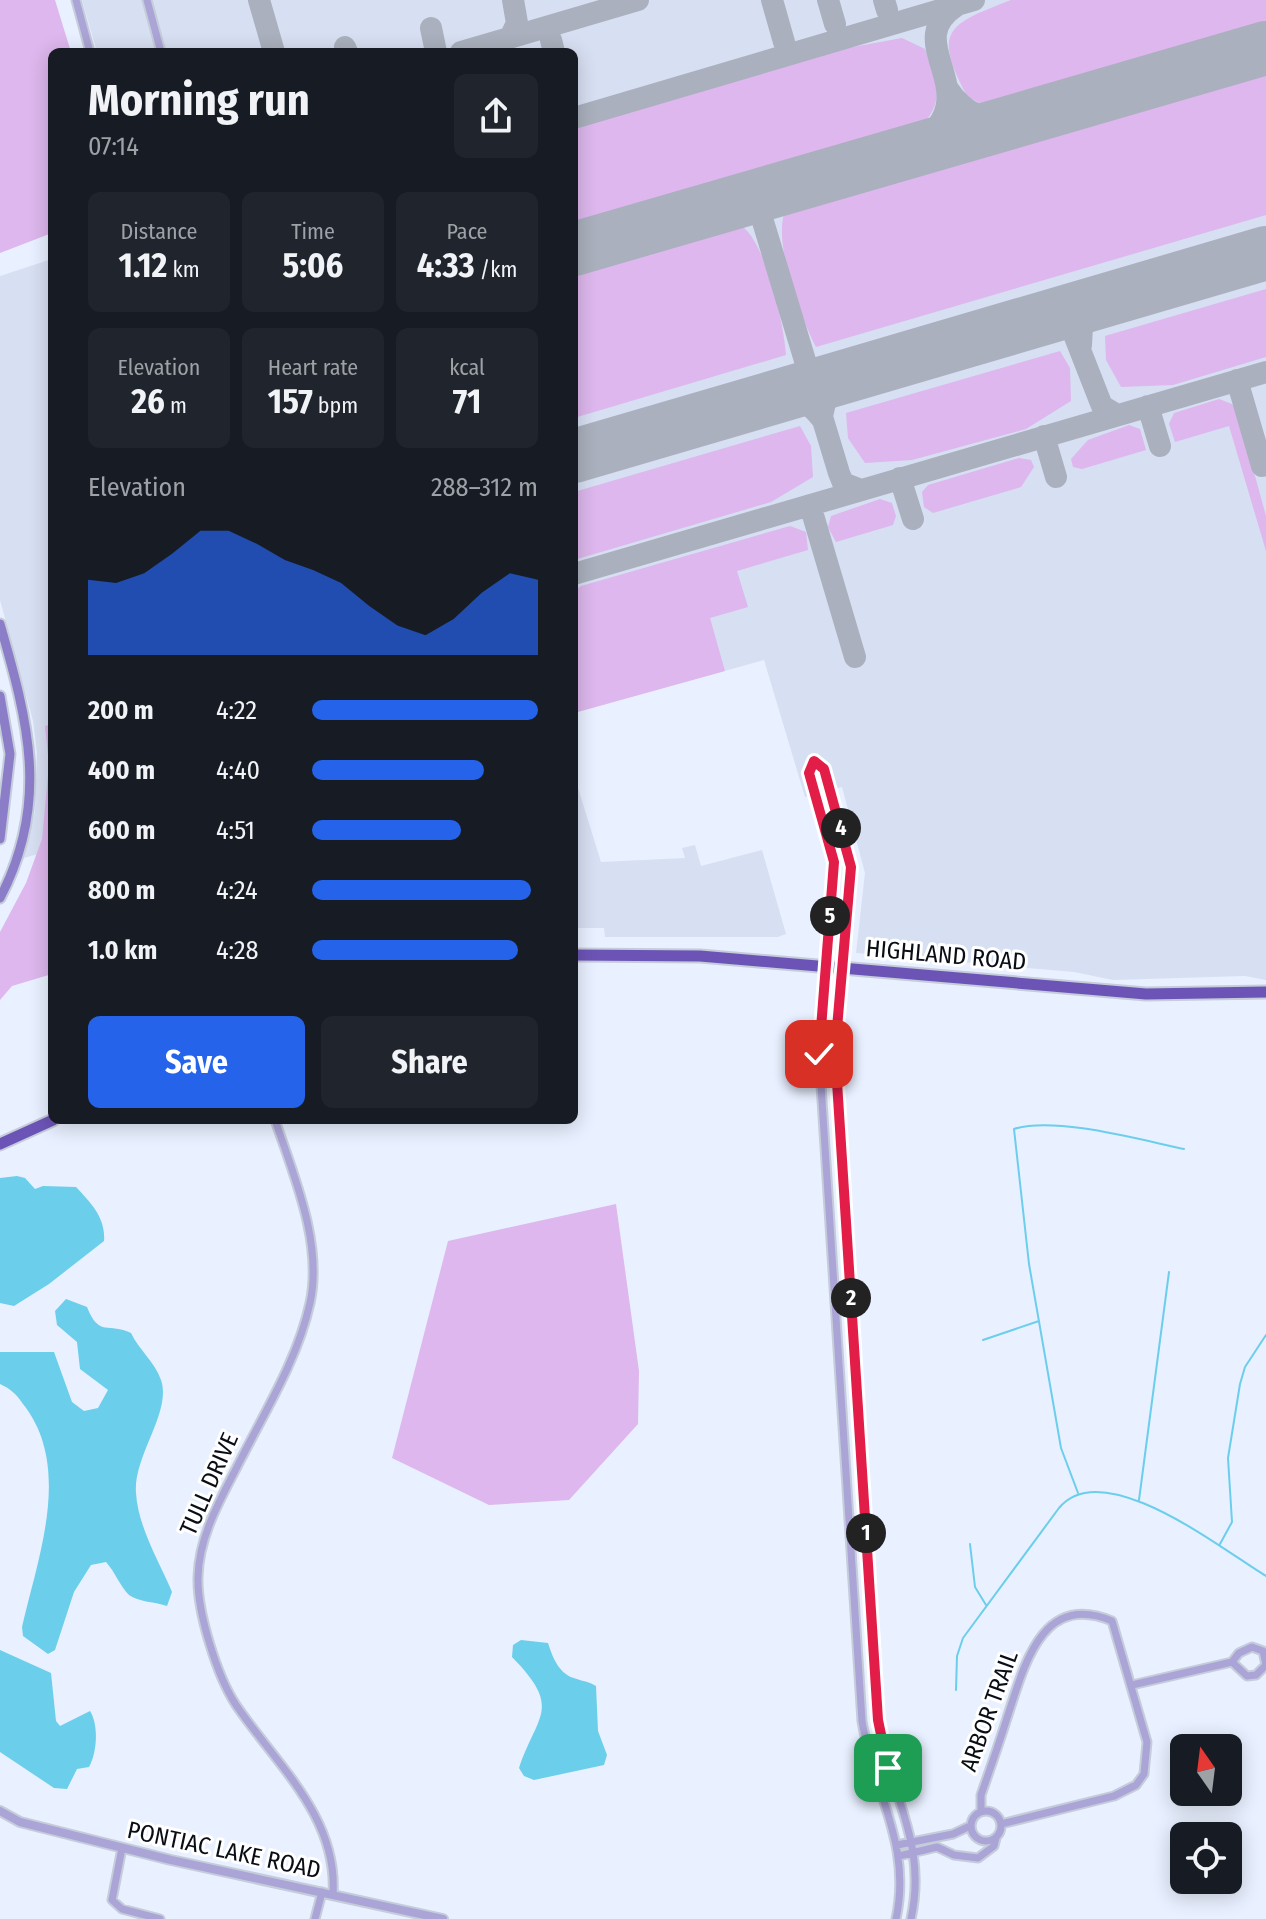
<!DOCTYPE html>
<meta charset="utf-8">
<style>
body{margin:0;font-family:"Fira Sans Condensed",sans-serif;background:#20242c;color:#f1f3f6;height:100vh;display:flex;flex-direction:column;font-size:30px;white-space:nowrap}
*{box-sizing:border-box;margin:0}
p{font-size:26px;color:#9ea1a6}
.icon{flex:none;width:44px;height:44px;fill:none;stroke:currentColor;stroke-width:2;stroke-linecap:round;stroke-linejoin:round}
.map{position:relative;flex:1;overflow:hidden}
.details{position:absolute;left:48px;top:48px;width:530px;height:1076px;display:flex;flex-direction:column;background:#171b24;border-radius:12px;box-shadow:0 4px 20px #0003}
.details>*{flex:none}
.needle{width:52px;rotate:346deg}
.controls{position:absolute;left:1170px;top:1734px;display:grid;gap:16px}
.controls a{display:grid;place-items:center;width:72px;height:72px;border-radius:12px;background:#171b24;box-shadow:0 4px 20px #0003;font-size:40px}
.pin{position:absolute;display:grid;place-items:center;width:68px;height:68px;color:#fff;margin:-34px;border-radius:16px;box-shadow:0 4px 12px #0006}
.km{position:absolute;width:40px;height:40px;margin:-20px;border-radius:50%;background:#222;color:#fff;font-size:22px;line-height:40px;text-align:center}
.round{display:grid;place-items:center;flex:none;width:84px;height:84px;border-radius:12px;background:#20242c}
.overview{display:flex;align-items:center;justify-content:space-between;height:136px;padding:0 40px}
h1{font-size:44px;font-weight:700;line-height:60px}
.stats{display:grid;grid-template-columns:repeat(3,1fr);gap:12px;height:136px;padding:8px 40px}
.stats div{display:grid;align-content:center;border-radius:12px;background:#20242c;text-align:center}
.stats b{font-size:34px;font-weight:700}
.stats small{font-size:22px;font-weight:400}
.stats p{font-size:22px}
.chart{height:224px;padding:16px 40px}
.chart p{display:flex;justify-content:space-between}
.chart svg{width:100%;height:144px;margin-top:8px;fill:#2563eb;opacity:.7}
.button{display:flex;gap:16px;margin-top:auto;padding:16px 40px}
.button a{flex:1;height:92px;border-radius:12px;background:#2563eb;color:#fff;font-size:32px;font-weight:700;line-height:92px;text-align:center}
.button a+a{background:#20242c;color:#f1f3f6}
ul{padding:0 40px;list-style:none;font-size:26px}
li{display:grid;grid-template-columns:128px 96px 1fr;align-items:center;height:60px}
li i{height:20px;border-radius:10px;background:#2563eb}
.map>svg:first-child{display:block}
.built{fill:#d7dff2}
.green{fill:#ddb7ed}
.water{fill:#6bceeb}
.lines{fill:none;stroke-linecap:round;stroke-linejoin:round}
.stream{stroke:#6bceeb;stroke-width:2}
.taxiway{stroke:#aab0bd;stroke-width:22}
.runway{stroke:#aab0bd;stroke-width:54}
.minor-casing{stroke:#c5ccda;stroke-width:11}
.tertiary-casing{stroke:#c5ccda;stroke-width:12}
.secondary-casing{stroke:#c5ccda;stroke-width:13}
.trunk-casing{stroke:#c5ccda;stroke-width:15}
.minor{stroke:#aba4d6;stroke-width:7}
.tertiary{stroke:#aba4d6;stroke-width:8}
.secondary{stroke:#8b7dc7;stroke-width:9}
.trunk{stroke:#6c54b6;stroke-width:11}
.route-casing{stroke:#fff;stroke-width:16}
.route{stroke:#e11d48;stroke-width:10}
.labels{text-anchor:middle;stroke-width:6;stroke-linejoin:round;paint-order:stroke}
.street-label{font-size:24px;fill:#090d15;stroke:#fff}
</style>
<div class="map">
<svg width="1266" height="1919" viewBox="0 0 1266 1919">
<rect width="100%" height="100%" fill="#e9f0ff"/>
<path class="built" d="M82,0H1266V980L1245,976L1113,980L1074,972L856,953L865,873L842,787L805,797L764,660L574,713V52H97Z
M52,259V850L24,858L35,810L37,753L33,721L0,600V276Z
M574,775L601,862L685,858L682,848L695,845L701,866L762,850L786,934L778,937H605L604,928H574Z"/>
<path class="green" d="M0,0H55L71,52H52V233L0,253Z
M1011,0H1266V26L995,106L983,105L967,96C931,29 950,24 1011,0Z
M902,38L925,49C934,82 948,99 920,127L574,230V127L842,49Z
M1266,65V215L816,347C801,318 771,239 786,209Z
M726,222C733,223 738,223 744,228C767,248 784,324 786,355L574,418V267Z
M1266,289V357L1173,385L1121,387L1106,360L1105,336Z
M1060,351L1070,368L1071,401L1026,429L912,460L865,463L848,438L846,413Z
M1219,399L1232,404L1238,414L1266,516V551L1229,426L1175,442L1169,424L1174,413Z
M1129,425L1140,429L1146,450L1082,469L1073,467L1071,459L1088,440Z
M800,426L811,446L813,477L771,502L574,560V492Z
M1019,458L1031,460L1034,467L1021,487L933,513L924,507L922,492L928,485Z
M880,499L892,503L896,516L893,525L836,542L828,527L831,516Z
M790,526L806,532L808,550L737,571L748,607L710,618L725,671L574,713L577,679L574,591L581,586Z
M52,724V974L12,986L0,1000V932L26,883L42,839L49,765L45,726Z
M616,1204L639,1371L638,1424L569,1500L489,1505L392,1458L448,1241Z"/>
<path class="water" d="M17,1176L25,1178L35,1189L43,1186L76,1187C91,1203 106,1218 104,1241L49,1284L14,1306L0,1303V1178Z
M66,1299L87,1307C99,1338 109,1322 131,1333C139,1350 155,1362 161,1380C172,1412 133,1456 136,1493C138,1527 159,1561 172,1592L167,1606C156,1602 138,1602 129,1595C120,1586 115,1572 106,1562L91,1565L74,1592L55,1650L48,1654L23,1636L22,1627C38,1557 73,1467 23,1404C16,1394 11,1389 0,1384V1352H54L72,1402L84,1411L98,1408L108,1390L80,1369L77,1342L57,1325L55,1311Z
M521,1640L548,1643C553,1658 559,1675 577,1679C585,1682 588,1681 596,1686L598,1731L607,1755L604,1765L534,1780L524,1776L519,1768C537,1714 563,1709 512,1657L513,1645Z
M0,1650L51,1673L56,1721L60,1726L90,1711C99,1725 97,1753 89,1767L77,1769L67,1789L54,1788L0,1752Z"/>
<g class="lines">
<path class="stream" d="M983,1340L1039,1321
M1078,1493L1061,1448L1029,1264L1014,1129C1055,1116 1141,1140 1184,1149
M1139,1500L1169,1272
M970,1544L975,1587L986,1605
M1220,1544L1232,1522L1228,1458L1240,1384L1245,1367L1266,1335
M956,1690L957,1656L963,1638L1059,1508C1103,1454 1224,1551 1266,1576"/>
<path class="taxiway" d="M259,0L274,52
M772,0L784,42
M828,0L835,24
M884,0L887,10
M431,28L436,52
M510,38L517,23L513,0
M551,40L554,52
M345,47L347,52
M461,52L638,0
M948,89C965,115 985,120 1016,121
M574,118L974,0
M907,152C1000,96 895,46 956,6
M774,191L763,203L761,215L839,473L843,483L861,490
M739,201L754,206L761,215
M1039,319L1055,321L1073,332L1102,406L1117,415
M1081,345L1082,326L1102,301
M1237,380L1262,466
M778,396C798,397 809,402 821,418
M1148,406L1160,446
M822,416L827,394L846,376
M1044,436L1056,477
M900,478L913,519
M810,505L855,657
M574,574L1266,372"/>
<path class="runway" d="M574,249L1266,48
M574,456L1266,253"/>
<defs>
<path id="minor" d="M76,0L90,52
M147,0L161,52
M275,1120C294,1176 323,1244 310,1303C298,1358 266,1410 241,1459C222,1497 199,1534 198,1577C197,1612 217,1676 236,1705C276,1764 338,1817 333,1894
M1132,1685L1232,1662L1239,1653L1252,1647L1263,1651L1266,1665L1256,1675L1247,1676L1232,1662
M971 1826a15 15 0 1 1 30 0a15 15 0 1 1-30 0Z
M981,1811V1795C990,1769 999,1744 1007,1718C1024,1667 1041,1591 1112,1621L1147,1742L1144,1774L1136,1785L1114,1796L1001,1824
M897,1845L953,1834L970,1826
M122,1848L112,1900L122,1909L160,1919
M899,1856L937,1847L954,1855L978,1858L994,1846L996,1838
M315,1919L322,1892
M896,1919C912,1844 874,1794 862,1721L819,1054L834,862L809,773L814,761L824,769L851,867L835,1045L839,1124L878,1720C889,1794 928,1841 911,1919"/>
<path id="tertiary" d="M0,1811L20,1822L171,1860L443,1919"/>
<path id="secondary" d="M0,624C28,721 50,803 0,898
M0,696L10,754L0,839"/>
<path id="trunk" d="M574,955L700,956L1146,994L1266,992
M0,1144L53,1120"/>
</defs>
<use href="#minor" class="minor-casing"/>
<use href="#tertiary" class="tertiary-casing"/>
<use href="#secondary" class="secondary-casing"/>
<use href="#trunk" class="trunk-casing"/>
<use href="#minor" class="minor"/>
<use href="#tertiary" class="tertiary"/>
<use href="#secondary" class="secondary"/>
<use href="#trunk" class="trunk"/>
</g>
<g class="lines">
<defs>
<path id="route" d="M819,1054L834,862L809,773L814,761L824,769L851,867L835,1051L878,1720L888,1768"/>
</defs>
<use href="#route" class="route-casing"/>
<use href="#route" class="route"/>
</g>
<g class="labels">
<g class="street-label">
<text transform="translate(946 955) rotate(5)" y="8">HIGHLAND ROAD</text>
<text transform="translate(209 1484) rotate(-66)" y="8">TULL DRIVE</text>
<text transform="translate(989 1711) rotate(-70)" y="8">ARBOR TRAIL</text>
<text transform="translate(224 1850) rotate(12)" y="8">PONTIAC LAKE ROAD</text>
</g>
</g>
</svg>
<div class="controls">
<a><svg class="needle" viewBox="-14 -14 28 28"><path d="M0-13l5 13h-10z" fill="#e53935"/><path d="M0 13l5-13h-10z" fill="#9ea1a6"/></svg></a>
<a><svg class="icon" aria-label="locate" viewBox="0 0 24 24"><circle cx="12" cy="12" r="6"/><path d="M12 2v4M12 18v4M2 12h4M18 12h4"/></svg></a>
</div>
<div class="pin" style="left:888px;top:1768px;background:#1e9e55"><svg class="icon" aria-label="arrive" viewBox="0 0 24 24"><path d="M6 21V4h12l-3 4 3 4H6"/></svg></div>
<div class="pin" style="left:819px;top:1054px;background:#d93025"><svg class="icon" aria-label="check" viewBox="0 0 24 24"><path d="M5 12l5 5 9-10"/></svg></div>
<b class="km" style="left:866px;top:1533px">1</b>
<b class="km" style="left:851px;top:1298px">2</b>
<b class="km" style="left:841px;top:828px">4</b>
<b class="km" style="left:830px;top:916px">5</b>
<section class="details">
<div class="overview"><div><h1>Morning run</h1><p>07:14</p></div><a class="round"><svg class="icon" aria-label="share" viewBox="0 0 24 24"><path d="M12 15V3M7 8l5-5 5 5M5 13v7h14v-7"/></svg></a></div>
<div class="stats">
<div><p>Distance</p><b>1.12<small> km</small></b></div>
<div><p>Time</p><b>5:06</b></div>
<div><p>Pace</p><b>4:33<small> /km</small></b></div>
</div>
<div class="stats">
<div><p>Elevation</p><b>26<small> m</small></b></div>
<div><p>Heart rate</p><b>157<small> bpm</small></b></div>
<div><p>kcal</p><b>71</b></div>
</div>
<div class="chart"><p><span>Elevation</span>288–312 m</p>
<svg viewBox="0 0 160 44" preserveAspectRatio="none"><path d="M0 44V21L10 22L20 19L30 13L40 6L50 6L60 10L70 15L80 18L90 22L100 29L110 35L120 38L130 33L140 25L150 19L160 21V44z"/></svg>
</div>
<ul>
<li><b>200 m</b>4:22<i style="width:100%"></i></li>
<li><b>400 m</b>4:40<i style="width:76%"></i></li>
<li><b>600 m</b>4:51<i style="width:66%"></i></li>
<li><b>800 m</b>4:24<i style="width:97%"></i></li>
<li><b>1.0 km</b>4:28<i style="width:91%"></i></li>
</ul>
<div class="button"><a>Save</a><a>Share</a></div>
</section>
</div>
